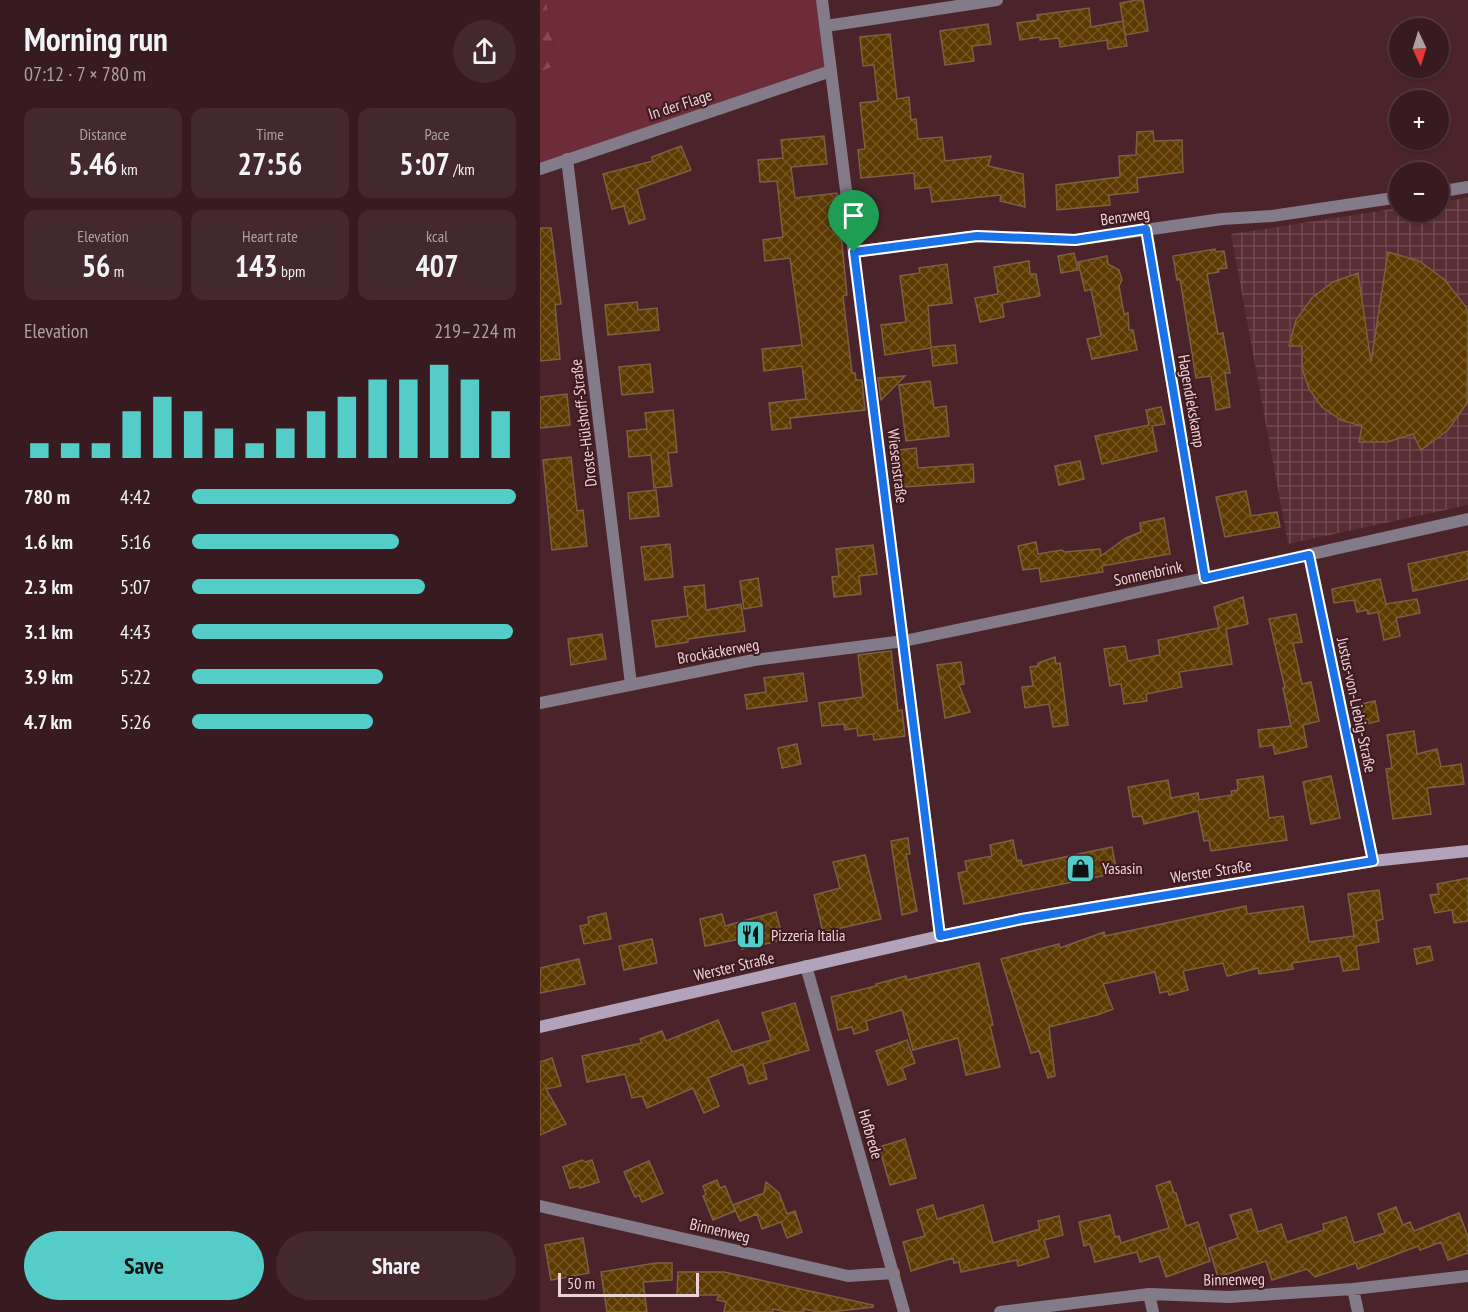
<!DOCTYPE html>
<meta charset="utf-8">
<style>
body{margin:0;font-family:"PT Sans Narrow",sans-serif;background:#43282d;color:#f1f3f6;height:100vh;display:flex;flex-direction:column;font-size:22px;white-space:nowrap}
*{box-sizing:border-box;margin:0}
p{font-size:20px;color:#aba1a5}
.icon{flex:none;width:33px;height:33px;fill:none;stroke:currentColor;stroke-width:2;stroke-linecap:round;stroke-linejoin:round}
.map{position:relative;flex:1;overflow:hidden}
.side{display:flex;flex-direction:column;background:#381b20;width:540px}
.side>*{flex:none}
.needle{width:39px;rotate:176deg}
.buttons{position:absolute;left:849px;top:18px;display:grid;gap:12px}
.buttons a{display:grid;place-items:center;width:60px;height:60px;border-radius:50%;background:#381b20;box-shadow:0 2px 4px #0004,0 0 0 2px #52393e;font-size:30px}
.scale{position:absolute;left:18px;bottom:15px;width:141px;box-sizing:border-box;padding-left:6px;border:3px solid #ecd3d5;border-top:0;font-size:16px;line-height:21px;white-space:nowrap;color:#ecd3d5;-webkit-text-stroke:4px #3f1a20;paint-order:stroke}
.pin{position:absolute;display:grid;place-items:center;width:51px;height:51px;color:#fff;margin:-62px -26px;border-radius:50% 50% 50% 0;rotate:-45deg;box-shadow:0 0 6px #0007}
.pin .icon{rotate:45deg}
.round{display:grid;place-items:center;flex:none;width:63px;height:63px;border-radius:32px;background:#43282d}
.summary{display:flex;align-items:center;justify-content:space-between;height:102px;padding:0 24px}
h1{font-size:33px;font-weight:600;line-height:45px}
.figures{display:grid;grid-template-columns:repeat(3,1fr);gap:9px;height:102px;padding:6px 24px}
.figures div{display:grid;align-content:center;border-radius:12px;background:#43282d;text-align:center}
.figures b{font-size:30px;font-weight:600}
.figures small{font-size:16px;font-weight:400}
.figures p{font-size:16px}
.chart{height:168px;padding:12px 24px}
.chart p{display:flex;justify-content:space-between}
.chart svg{width:100%;height:108px;margin-top:6px;stroke:#54cdc8;stroke-width:6}
.button{display:flex;gap:12px;margin-top:auto;padding:12px 24px}
.button a{flex:1;height:69px;border-radius:36px;background:#54cdc8;color:#111;font-size:24px;font-weight:600;line-height:69px;text-align:center}
.button a+a{background:#43282d;color:#f1f3f6}
ul{padding:0 24px;list-style:none;font-size:20px}
li{display:grid;grid-template-columns:96px 72px 1fr;align-items:center;height:45px}
li i{height:15px;border-radius:8px;background:#54cdc8}
main{display:flex;flex:1;min-height:0}
.map>svg:first-child{display:block}
.industrial{fill:url(#industrial-grid)}
.grass{fill:#6d2c38}
.forest{fill:url(#forest-firs)}
.building{fill:url(#building-cross-hatch);stroke:#7b6141;stroke-width:1.5}
.lines{fill:none;stroke-linecap:round;stroke-linejoin:round}
.street{stroke:#837a8a;stroke-width:12}
.secondary{stroke:#b1a3bc;stroke-width:12}
.route-casing{stroke:#fff;stroke-width:12}
.route{stroke:#1a73e8;stroke-width:8}
.labels{text-anchor:middle;stroke-width:4.5;stroke-linejoin:round;paint-order:stroke}
.street-label{font-size:16px;fill:#ecd3d5;stroke:#3f1a20}
.poi-label{font-size:16px;fill:#ecd3d5;stroke:#3f1a20;text-anchor:start}
</style>
<main>
<section class="side">
<div class="summary"><div><h1>Morning run</h1><p>07:12 · 7 × 780 m</p></div><a class="round"><svg class="icon" aria-label="share" viewBox="0 0 24 24"><path d="M12 15V3M7 8l5-5 5 5M5 13v7h14v-7"/></svg></a></div>
<div class="figures">
<div><p>Distance</p><b>5.46<small> km</small></b></div>
<div><p>Time</p><b>27:56</b></div>
<div><p>Pace</p><b>5:07<small> /km</small></b></div>
</div>
<div class="figures">
<div><p>Elevation</p><b>56<small> m</small></b></div>
<div><p>Heart rate</p><b>143<small> bpm</small></b></div>
<div><p>kcal</p><b>407</b></div>
</div>
<div class="chart"><p><span>Elevation</span>219–224 m</p>
<svg viewBox="0 0 160 44" preserveAspectRatio="none"><path d="M5 44V38M15 44V38M25 44V38M35 44V25M45 44V19M55 44V25M65 44V32M75 44V38M85 44V32M95 44V25M105 44V19M115 44V12M125 44V12M135 44V6M145 44V12M155 44V25"/></svg>
</div>
<ul>
<li><b>780 m</b>4:42<i style="width:100%"></i></li>
<li><b>1.6 km</b>5:16<i style="width:64%"></i></li>
<li><b>2.3 km</b>5:07<i style="width:72%"></i></li>
<li><b>3.1 km</b>4:43<i style="width:99%"></i></li>
<li><b>3.9 km</b>5:22<i style="width:59%"></i></li>
<li><b>4.7 km</b>5:26<i style="width:56%"></i></li>
</ul>
<div class="button"><a>Save</a><a>Share</a></div>
</section>
<div class="map">
<svg width="928" height="1312" viewBox="0 0 928 1312">
<defs>
<pattern id="industrial-grid" width="8" height="8" patternUnits="userSpaceOnUse" patternTransform="scale(1.5)"><rect width="8" height="8" fill="#592d34"/><path d="M0 4h8M4 0v8" fill="none" stroke="#714b50"/></pattern>
<pattern id="forest-firs" width="22" height="20" patternUnits="userSpaceOnUse" patternTransform="scale(1.5)"><rect width="22" height="20" fill="#6d2c38"/><path d="M5 1l3.5 6h-7zM16 11l3.5 6h-7z" fill="#824a54"/></pattern>
<pattern id="building-cross-hatch" width="8" height="8" patternUnits="userSpaceOnUse" patternTransform="scale(1.5)"><rect width="8" height="8" fill="#5d3a00"/><path d="M0 0l8 8M0 8l8-8" fill="none" stroke="#745624"/></pattern>
</defs>
<rect width="100%" height="100%" fill="#4a242a"/>
<path class="industrial" d="M928,198V505L748,544L691,234L859,208L860,212H898L899,202Z"/>
<path class="grass" d="M6,0H280L289,68L0,166V72L16,65Z"/>
<path class="forest" d="M0,0H6L16,65L0,72Z"/>
<path class="building" d="M597,0H603L608,31L585,35L580,3Z
M549,8L551,27L583,21L587,46L568,49L567,40L520,47L519,38L500,40V37L480,40L477,23L498,20L497,15Z
M448,24L451,44L432,46L434,61L405,65L400,31Z
M350,34L357,99L369,97L371,120L376,119L378,139L402,137L405,161L451,156L448,166L483,174L485,207L460,201L461,195L392,202L390,187L375,189L374,173L321,178L318,150L325,149L320,103L338,101L334,65L323,66L320,37Z
M613,131L614,141L642,140L643,172L597,178L598,192L569,195L570,205L517,210L516,185L580,177L579,156L596,155L597,132Z
M284,136L287,164L251,167L255,198L297,193L307,295L303,296L312,373H315L316,380H322L325,410L250,418L251,428L232,430L229,403L266,399L262,366L224,371L222,349L262,345L250,258L225,261L223,240L243,237L237,181L220,182L218,160L243,158L241,140Z
M141,146L151,170L97,189L105,219L89,224L84,206L72,209L63,174L113,161L112,157Z
M0,228H11L21,304L15,305L20,359L0,361Z
M675,249L676,252L684,251L687,268L678,269L679,272L667,274L678,334L683,333L690,373H685L690,407L676,410L671,376L656,378L640,279L637,280L633,256Z
M848,252L879,261L905,280L926,307L928,314L927,403L908,430L881,450L873,434L847,442H819L822,426L801,420L782,407L769,389L762,368V346H749L756,320L772,298L793,282L818,273L831,362Z
M534,253L538,270L521,273L518,256Z
M567,256L568,264L579,270L582,280L579,286L584,314L588,313L589,330H593L597,350L552,359L547,339L561,336L551,289L545,291L538,262Z
M489,261L490,274H496L500,296L462,303L464,317L440,322L435,298L458,294L454,267Z
M407,264L412,303L388,306L391,347L415,345L417,363L393,366L391,348L345,355L341,325L366,322L360,276L380,273L379,268Z
M97,302L98,310L117,308L119,330L68,335L65,305Z
M110,364L113,392L82,395L79,367Z
M365,376L341,400L338,378Z
M390,381L394,408L406,406L409,436L366,441L359,385Z
M27,394L30,425L0,428V397Z
M621,407L625,424L612,426L617,451L562,464L555,436L609,425L606,410Z
M133,410L137,452L128,453L132,486L114,488L111,455L89,457L87,431L107,429L105,413Z
M376,448L378,468L433,464L434,482L364,487L359,450Z
M31,457L37,511L43,510L47,546L12,550L3,460Z
M540,461L544,479L519,485L515,466Z
M116,490L119,516L90,519L88,493Z
M706,491L711,516L737,512L740,527L685,537L676,497Z
M624,518L630,554L562,566L563,572L501,582L499,568L483,570L478,546L496,542L498,554L522,550L524,552L560,549L561,556L586,538L601,532L600,523Z
M130,544L133,577L105,580L101,547Z
M333,545L337,574L319,576L321,594L294,597L292,577L299,576L296,549Z
M928,551V579L873,591L868,564Z
M218,578L222,606L204,609L200,581Z
M840,579L846,604L877,599L880,613L856,618L860,636L844,640L838,612L828,614L827,610L817,612L814,600L794,603L792,589Z
M164,585L166,610L201,604L205,631L148,639V642L116,647L112,621L148,616L144,587Z
M703,597L708,624L686,629L692,664L639,672L642,687L606,694L607,701L584,704L581,684L570,686L564,649L585,646L588,661L620,655L618,640L679,628L674,607Z
M756,614L762,642L753,643L762,684L771,682L779,721L763,725L767,747L735,754L733,745L720,747L718,730L751,726L743,688H745L729,619Z
M62,634L66,659L31,665L28,639Z
M351,651L358,711L362,710L365,736L334,740L333,734L318,736L317,728L305,730L304,724L282,726L279,703L323,697L318,655Z
M515,657L516,664L520,663L528,725L513,727L509,704L485,708L482,687L493,686L490,667L498,666V663Z
M421,662L424,684L419,685L430,712L405,718L397,665Z
M263,673L267,701L207,709L205,695L226,692L224,678Z
M835,701L839,721L821,725L817,705Z
M874,731L877,754L897,749L901,767L921,764L924,784L887,788L891,814L853,819L846,769L852,768L847,735Z
M257,744L261,764L242,768L238,748Z
M723,776L729,818L743,816L747,840L671,851L669,840L664,841L658,811L604,824L602,816L593,817L588,787L628,780L631,798L658,793L659,800L692,795L691,791L698,790L697,780Z
M791,776L800,818L771,824L763,782Z
M368,838L370,854H366L377,911L362,915L351,841Z
M473,840L477,861L481,860L482,866L572,847L577,873L424,904L418,873L427,871L425,861L452,856L450,845Z
M325,855L341,919L283,932L274,895L300,888L293,862Z
M928,878V921L914,923L912,910L895,913L890,895L899,894L897,884Z
M839,890L843,919L836,921L839,942L816,946L819,969L803,971L800,956L752,963L753,969L719,974L718,968L687,976L683,963L643,971L648,990L629,995L628,991L620,993L615,972L563,984L573,1009L557,1015L509,1027L515,1076L508,1078L499,1051L491,1053L461,959L519,944L520,948L564,932L565,936L706,906L707,914L763,906L769,942L814,936L808,894Z
M236,912L243,940L202,949L200,939L165,946L160,919L182,914L185,926Z
M66,913L71,939L44,944L40,926L49,924L48,917Z
M112,939L117,963L84,970L79,946Z
M890,946L893,960L877,964L874,949Z
M39,959L45,984L0,993V968Z
M439,963L453,1025L450,1026L460,1067L426,1075L418,1038L373,1050L362,1010L326,1021L328,1030L314,1034L312,1027L298,1030L291,997L336,986V984L366,976L367,980Z
M255,1003L269,1050L223,1064L227,1079L209,1084L203,1064L168,1078L179,1106L164,1113L153,1088L107,1108L102,1096L92,1098L85,1074L47,1082L42,1056L102,1043L100,1039L122,1031L126,1041L178,1020L192,1052L231,1040L222,1013Z
M367,1040L375,1063L362,1068L366,1079L348,1085L336,1051Z
M12,1058L21,1086L6,1089L26,1124L0,1135V1062Z
M365,1139L376,1178L350,1185L339,1147Z
M42,1160L45,1162L52,1160L59,1182L40,1188L39,1186L30,1188L23,1167Z
M109,1161L123,1193L102,1202L99,1195L95,1197L84,1172Z
M177,1180L180,1188L185,1186L195,1211L173,1220L163,1196L166,1194L163,1186Z
M630,1181L634,1193H636L646,1226L658,1222L670,1261L626,1277L619,1256L600,1262L597,1252L555,1262L550,1244L544,1246L539,1222L570,1215L575,1237L579,1236L581,1243L629,1228L616,1186Z
M226,1182L239,1193L247,1214L255,1211L262,1232L247,1238L241,1222L222,1229L217,1214L200,1221L193,1205L224,1193Z
M393,1205L397,1219L443,1205L453,1243L500,1229L498,1221L519,1216L523,1235L504,1240L509,1257L478,1266L477,1260L421,1272L419,1262L414,1263L413,1258L371,1271L363,1242L385,1236L377,1210Z
M856,1207L863,1225L870,1222L874,1231L919,1213L928,1237V1253L908,1260L901,1242L880,1250L878,1246L818,1269L816,1263L775,1277L767,1269L732,1280L726,1261L678,1277L669,1248L698,1238L690,1215L711,1209L718,1232L741,1224L747,1242L784,1230L783,1224L806,1217L814,1243L845,1233L838,1214Z
M43,1238L49,1273L11,1280L5,1245Z
M116,1263H132V1280L103,1282L107,1312H67L61,1272Z
M138,1272H184L333,1305V1307L290,1312H278L264,1309V1312H247L233,1309V1312H184L186,1302L177,1300L179,1295H137Z"/>
<g class="lines">
<path class="street" d="M282,0L400,936
M286,26L457,0
M27,159L91,684
M0,169L291,71
M898,192L928,187
M606,229L665,578
M314,252L437,236L535,240L682,219L732,216L860,197
M769,555L833,861
M0,703L214,660L364,641L665,578L928,519
M266,966L364,1312
M0,1206L308,1276L354,1273
M813,1289L818,1312
M609,1294L613,1312
M460,1312L609,1294L689,1297L813,1289L928,1276"/>
<path class="secondary" d="M0,1027L400,936L482,919L833,861L928,851"/>
</g>
<g class="lines">
<defs>
<path id="route" d="M606,229L665,578L769,555L833,861L482,919L400,936L314,252L437,236L535,240Z"/>
</defs>
<use href="#route" class="route-casing"/>
<use href="#route" class="route"/>
</g>
<defs>
<symbol id="shop-square" viewBox="-11 -11 22 22"><rect x="-9" y="-9" width="18" height="18" rx="4" fill="#54cdc8" stroke="#3f1a20"/><path d="M-5-2.5h2.3a2.7 3.5 0 0 1 5.4 0H5L5.5 6h-11ZM-1.5-2.5h3a1.5 2.3 0 0 0-3 0Z" fill="#111"/></symbol>
<symbol id="restaurant-square" viewBox="-11 -11 22 22"><rect x="-9" y="-9" width="18" height="18" rx="4" fill="#54cdc8" stroke="#3f1a20"/><path d="M-5-6h1v4h1v-4h1v4h1v-4h1v5L-1.5 .5V6h-2V.5L-5-1ZM5-6V6H3V1.5H1.5Q1.5-4 5-6Z" fill="#111"/></symbol>
</defs>
<g fill-rule="evenodd">
<use href="#shop-square" x="524" y="852" width="33" height="33"/>
<use href="#restaurant-square" x="194" y="918" width="33" height="33"/>
</g>
<g class="labels">
<g class="street-label">
<text transform="translate(140 104) rotate(-18)" y="6">In der Flage</text>
<text transform="translate(585 216) rotate(-8)" y="6">Benzweg</text>
<text transform="translate(652 401) rotate(80)" y="6">Hagendiekskamp</text>
<text transform="translate(43 423) rotate(-97)" y="6">Droste-Hülshoff-Straße</text>
<text transform="translate(358 466) rotate(83)" y="6">Wiesenstraße</text>
<text transform="translate(608 573) rotate(-12)" y="6">Sonnenbrink</text>
<text transform="translate(178 651) rotate(-10)" y="6">Brockäckerweg</text>
<text transform="translate(817 705) rotate(78)" y="6">Justus-von-Liebig-Straße</text>
<text transform="translate(671 871) rotate(-9)" y="6">Werster Straße</text>
<text transform="translate(194 966) rotate(-13)" y="6">Werster Straße</text>
<text transform="translate(331 1134) rotate(74)" y="6">Hofbrede</text>
<text transform="translate(180 1230) rotate(13)" y="6">Binnenweg</text>
<text transform="translate(694 1279) rotate(-1)" y="6">Binnenweg</text>
</g>
<g class="poi-label">
<text x="562" y="874">Yasasin</text>
<text x="231" y="941">Pizzeria Italia</text>
</g>
</g>
</svg>
<div class="buttons">
<a><svg class="needle" viewBox="-14 -14 28 28"><path d="M0-13l5 13h-10z" fill="#e53935"/><path d="M0 13l5-13h-10z" fill="#aba1a5"/></svg></a>
<a>+</a>
<a>−</a>
</div>
<div class="scale">50 m</div>
<div class="pin" style="left:314px;top:252px;background:#1e9e55"><svg class="icon" aria-label="arrive" viewBox="0 0 24 24"><path d="M6 21V4h12l-3 4 3 4H6"/></svg></div>
</div>
</main>
